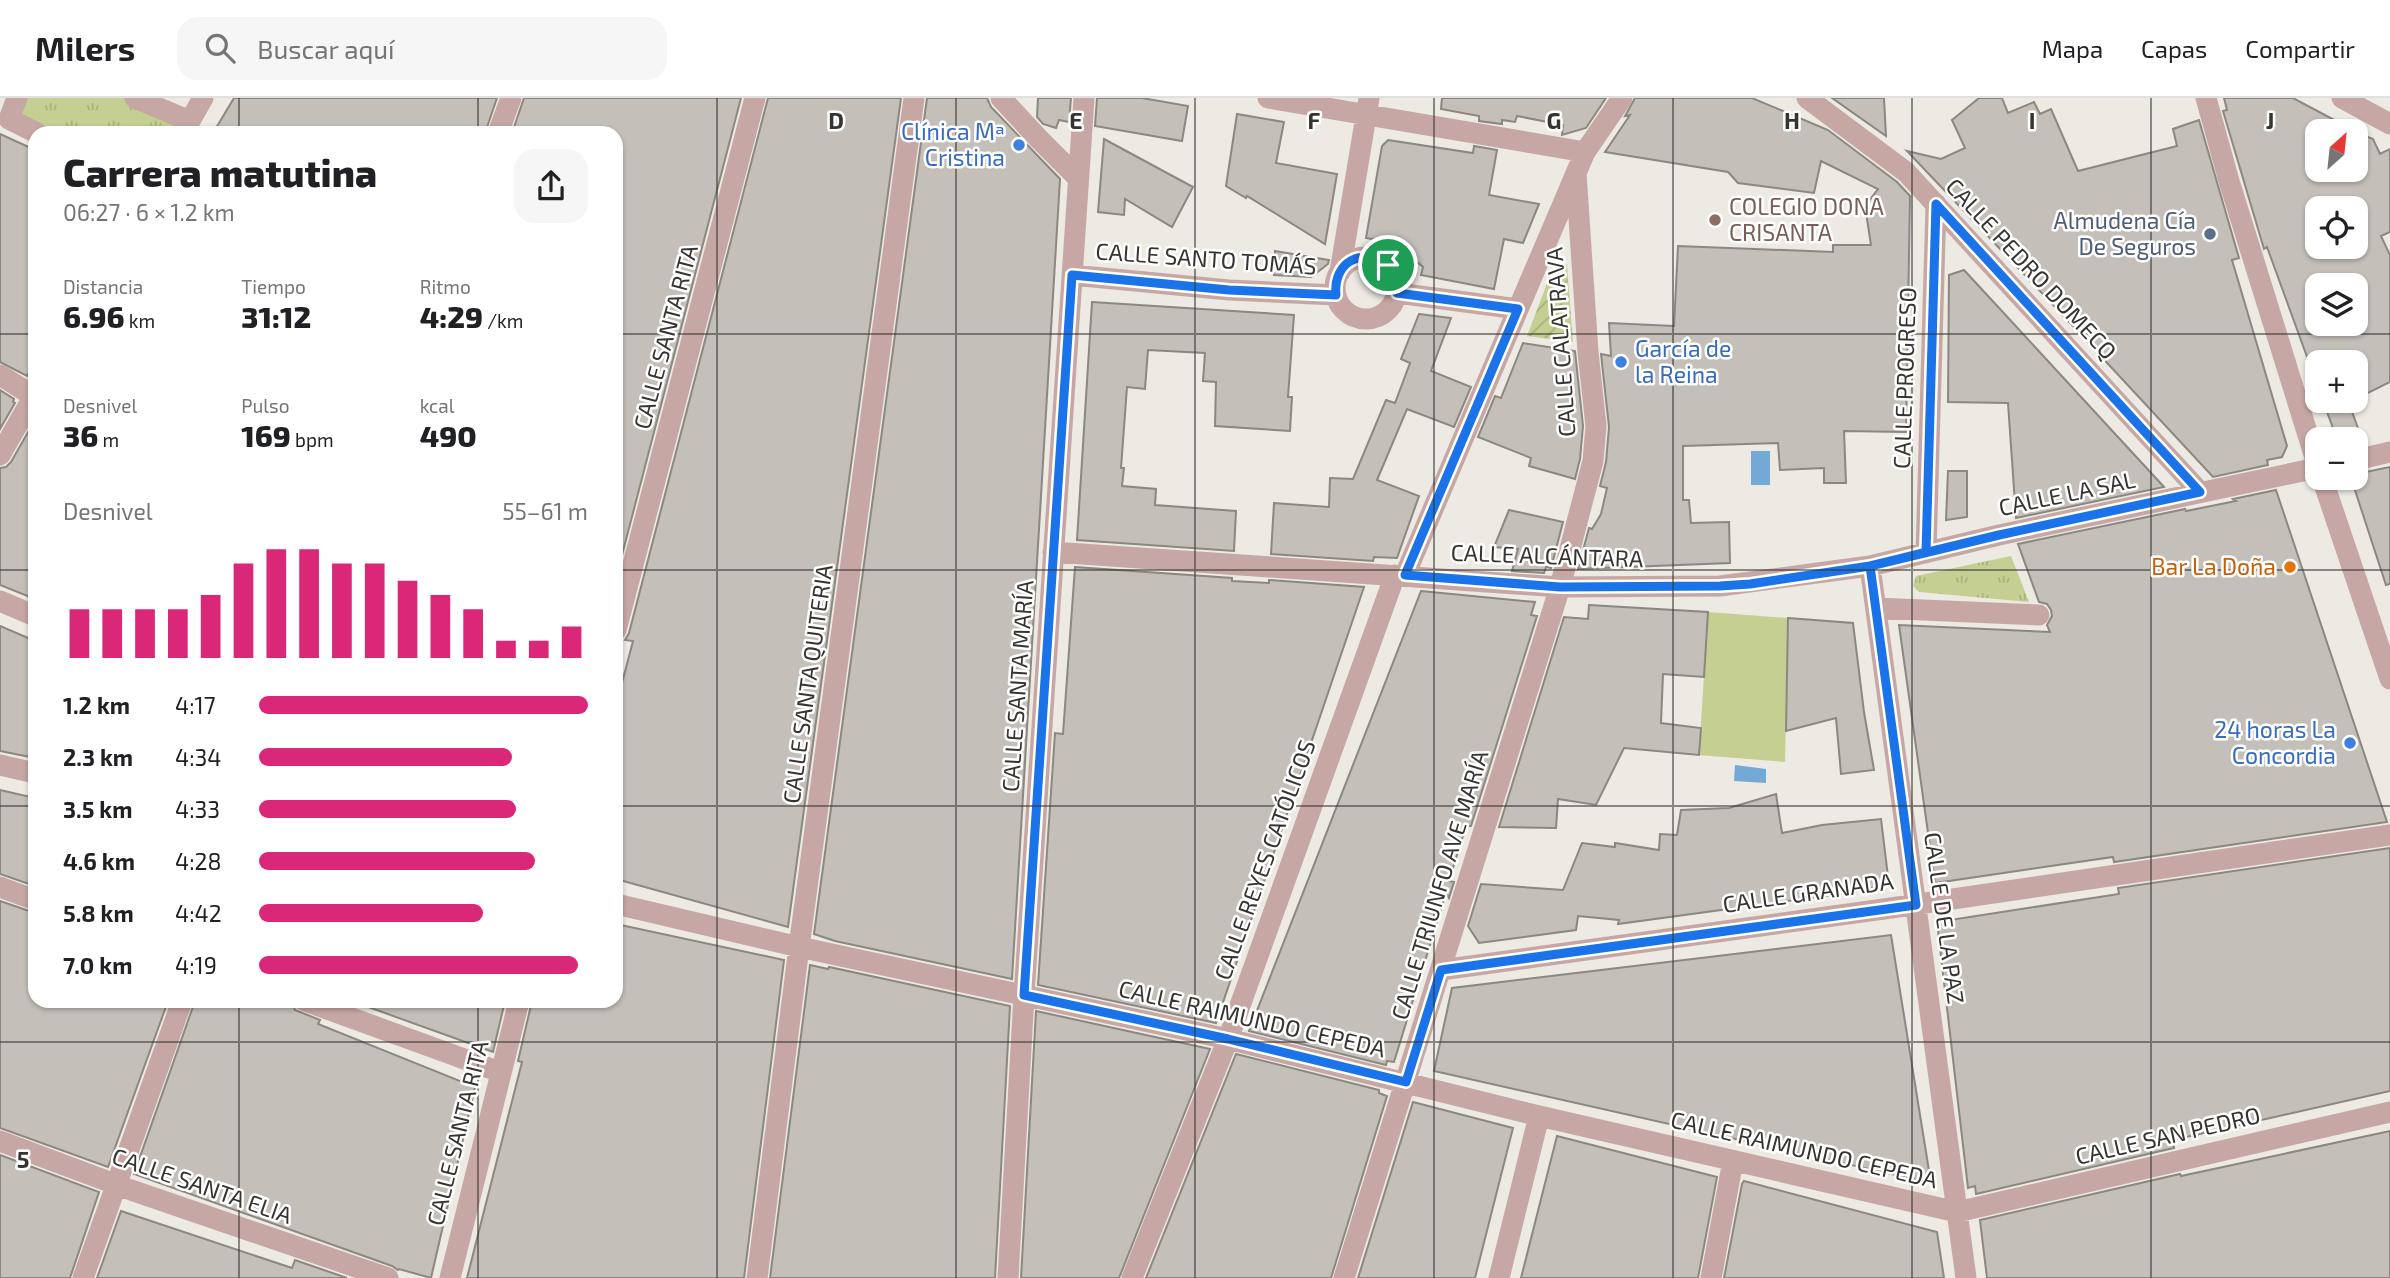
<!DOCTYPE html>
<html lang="es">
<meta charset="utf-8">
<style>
body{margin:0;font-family:"Exo 2",sans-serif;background:#f6f6f6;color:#202124;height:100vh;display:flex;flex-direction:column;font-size:26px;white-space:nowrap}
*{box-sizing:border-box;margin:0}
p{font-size:23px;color:#757577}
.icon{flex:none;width:38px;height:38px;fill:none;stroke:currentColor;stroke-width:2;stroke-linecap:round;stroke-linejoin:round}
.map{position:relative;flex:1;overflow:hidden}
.sheet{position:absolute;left:28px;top:28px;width:595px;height:882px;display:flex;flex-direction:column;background:#fff;border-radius:21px;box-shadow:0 2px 5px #0004}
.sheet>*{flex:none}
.needle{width:46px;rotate:27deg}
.buttons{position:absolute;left:2305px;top:21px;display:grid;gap:14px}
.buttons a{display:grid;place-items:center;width:63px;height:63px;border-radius:14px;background:#fff;box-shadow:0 2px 5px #0004;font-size:35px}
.pin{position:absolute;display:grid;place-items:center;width:60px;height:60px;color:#fff;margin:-30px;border:4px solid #fff;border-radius:50%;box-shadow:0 2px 7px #0007}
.round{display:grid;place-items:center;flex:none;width:74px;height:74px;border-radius:21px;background:#f6f6f6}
.summary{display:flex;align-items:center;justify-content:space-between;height:119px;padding:0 35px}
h1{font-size:38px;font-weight:800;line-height:52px}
.stats{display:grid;grid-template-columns:repeat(3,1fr);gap:10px;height:119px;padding:7px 35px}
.stats div{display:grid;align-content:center}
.stats b{font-size:30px;font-weight:800}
.stats small{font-size:19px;font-weight:400}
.stats p{font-size:19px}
.chart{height:196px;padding:14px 35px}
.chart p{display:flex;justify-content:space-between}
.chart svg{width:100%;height:126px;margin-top:7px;stroke:#db2777;stroke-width:6}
ul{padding:0 35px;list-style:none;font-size:23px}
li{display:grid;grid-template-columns:112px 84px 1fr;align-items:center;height:52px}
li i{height:18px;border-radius:9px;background:#db2777}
header{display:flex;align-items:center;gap:42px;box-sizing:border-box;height:98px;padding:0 35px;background:#fff;border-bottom:2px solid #e0e0e0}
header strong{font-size:33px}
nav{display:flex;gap:38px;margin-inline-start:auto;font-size:24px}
.search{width:490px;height:63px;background:#f6f6f6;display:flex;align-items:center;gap:18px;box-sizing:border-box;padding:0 24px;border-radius:21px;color:#757577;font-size:26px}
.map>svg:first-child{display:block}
.grass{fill:#c5cf92}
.park{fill:url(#park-tufts)}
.garden{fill:url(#garden-furrows)}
.water{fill:#75a9d5}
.building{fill:#c4bfb9;stroke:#8b8781;stroke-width:2;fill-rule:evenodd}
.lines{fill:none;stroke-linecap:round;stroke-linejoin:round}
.minor{stroke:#c7a7a3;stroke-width:21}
.route-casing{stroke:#fff;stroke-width:14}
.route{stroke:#1a73e8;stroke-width:9}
.grid{fill:none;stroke:#353431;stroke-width:2;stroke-opacity:0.55}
.shop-dot{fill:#3f7fe0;stroke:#fff;stroke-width:2.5}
.education-dot{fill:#8d6e63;stroke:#fff;stroke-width:2.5}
.service-dot{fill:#5c6f8a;stroke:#fff;stroke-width:2.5}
.food-dot{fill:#e8710a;stroke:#fff;stroke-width:2.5}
.labels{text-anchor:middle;stroke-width:5;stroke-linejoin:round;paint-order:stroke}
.shop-label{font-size:23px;fill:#366cbe;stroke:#fff;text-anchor:end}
.education-label{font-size:23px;fill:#785e54;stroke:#fff;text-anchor:start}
.service-label{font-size:23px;fill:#4e5e75;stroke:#fff;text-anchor:end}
.street-label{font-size:23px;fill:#353431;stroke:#fff}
.food-label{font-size:23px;fill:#c56008;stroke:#fff;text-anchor:end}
.grid-label{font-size:23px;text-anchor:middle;font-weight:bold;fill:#353431;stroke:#fff;stroke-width:5;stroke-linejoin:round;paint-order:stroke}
</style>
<header>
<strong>Milers</strong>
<div class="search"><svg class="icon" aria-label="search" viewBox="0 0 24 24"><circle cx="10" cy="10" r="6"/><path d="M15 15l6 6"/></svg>Buscar aquí</div>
<nav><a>Mapa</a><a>Capas</a><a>Compartir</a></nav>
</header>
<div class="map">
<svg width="2390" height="1180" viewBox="0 0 2390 1180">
<defs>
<pattern id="park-tufts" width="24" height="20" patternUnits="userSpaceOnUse" patternTransform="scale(1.75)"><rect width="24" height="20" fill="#c5cf92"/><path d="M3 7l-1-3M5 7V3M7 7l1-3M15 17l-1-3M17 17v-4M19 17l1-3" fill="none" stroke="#aab27e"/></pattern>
<pattern id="garden-furrows" width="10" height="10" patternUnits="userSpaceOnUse" patternTransform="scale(1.75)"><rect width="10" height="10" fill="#c5cf92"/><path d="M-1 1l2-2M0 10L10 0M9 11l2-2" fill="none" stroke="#aab27e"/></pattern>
</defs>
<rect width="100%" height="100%" fill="#ede9e3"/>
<path class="grass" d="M1708,514L1788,520L1785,664L1699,657Z"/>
<path class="park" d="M17,0H136L190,23L183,35H37L9,21Z
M2011,458L2029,504L1919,494L1913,488L1916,478Z"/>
<path class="garden" d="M1560,163L1567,167L1573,244L1527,238L1554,167Z"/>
<path class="water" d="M1751,353H1770V387H1751Z
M1735,667L1766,671V685L1734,683Z"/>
<path class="building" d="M234,0H497L485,35H213Z
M524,0H741L616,480V35H512Z
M768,0H901L788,829L616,781V608L633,543L625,542L629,535Z
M927,0H987L991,9L1060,81L1012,881L835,843L814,836Z
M1038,0H1071L1069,24L1059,22L1056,30L1043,26L1037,19Z
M1097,0H1142L1188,8L1182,43L1095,28Z
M1442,0H1606L1586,30L1562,37L1563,27L1517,18L1515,24L1502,22V26L1479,23V18L1441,11Z
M1635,0H1752L1828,32L1897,84L1910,98L1906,334L1844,333L1846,385H1824V370L1780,372L1778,345L1683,348V402H1689L1691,425L1729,424L1730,465L1578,471L1589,430L1592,431L1601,416L1607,390L1600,388L1606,364L1609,329L1601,256L1611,258L1609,225L1674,228L1678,148L1833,154V147H1871L1865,108L1878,91L1821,63L1814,95L1738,85L1728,74L1605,54L1630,17L1625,18Z
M1832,0H1884L1886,38Z
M1979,0H2002L2008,15L2034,4L2040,16L2051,11L2078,73L2177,48L2173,31L2199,22L2239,160L2232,162L2287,348L2282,359L2267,362L2268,367L2213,379L2058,212L1907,53L1941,61L1965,50L1952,22Z
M2224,0H2293L2355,33H2317V72H2356V34L2373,41L2380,56L2390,51V134L2381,138L2390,157V284L2356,301V264H2317V277L2314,278L2267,149L2264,151L2223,13L2227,12ZM2317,110H2356V149H2317ZM2317,187H2356V226H2317Z
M1237,16L1284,24L1276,65L1337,76L1325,146L1247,98L1246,100L1226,88Z
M0,36L35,52V264L27,278L0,264Z
M1104,41L1193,89L1172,129L1125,101L1124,117L1098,114Z
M1388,42L1473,55L1474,48L1497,52L1489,97L1539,106L1523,145L1504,141L1494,191L1421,177L1423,169L1402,152L1383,143L1366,140L1382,48Z
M1275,153L1329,162L1328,166L1311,179L1274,177Z
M1964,172L2012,224L2164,389L2016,420L2008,305L1948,304L1949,177Z
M1092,204L1294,217L1288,299H1292L1290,333L1215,328L1216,284L1203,283L1205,255L1148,252L1145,291L1127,289L1121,370H1124L1122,388L1156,391L1155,407L1236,413L1234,453L1077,442Z
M1419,216L1451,220L1431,273L1471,289L1454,329L1407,311L1377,382L1419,398L1397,460L1374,459L1373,463L1271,456L1274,405L1329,409L1330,380L1353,381L1386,302L1395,305L1410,265L1401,261Z
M1523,245L1575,253L1583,328L1580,361L1575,381L1529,368L1531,360L1478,339L1495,298L1501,300Z
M0,292L14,301L13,304L15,305L0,331Z
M2323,303H2348L2362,341H2337Z
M35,322V501L0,487V370L6,369L11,364Z
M2390,369V486L2386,487L2351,380H2356V376Z
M1948,373H1967V419L1946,422Z
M2276,392L2387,724L2114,764L2113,759L1935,785L1899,527L2050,534L2047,527L2052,518L2051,512L2047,506L2039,504L2018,446L2185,411L2186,413L2236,403L2233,401Z
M1509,412L1563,424L1551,470L1546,469L1544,475L1512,473L1518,451L1494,449Z
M1075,469L1232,480V483L1269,485V482L1364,489L1216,925L1038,887L1055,635L1063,636Z
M1421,493L1535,504L1531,517L1537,518L1471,728H1466L1449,783L1454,784L1449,800L1446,795L1394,964L1387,963L1386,967L1249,933Z
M1589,507L1708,514L1704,579L1663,576L1661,625L1701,630L1699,657L1624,650L1596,707L1558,701L1556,730L1499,729L1564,519L1588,521Z
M1788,520L1853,525L1864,614L1874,672L1841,676L1836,620L1786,633Z
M0,528L35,543V660L0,653Z
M0,692L35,700V788L0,776Z
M1776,696L1782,735L1822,727L1881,721L1889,787L1846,795L1618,826L1619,822L1578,818L1576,832L1479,845L1468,828L1481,786L1563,792L1582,745L1615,749V745L1659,752L1660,736L1677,737L1681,712L1729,710Z
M2390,750V993L2173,1042L2174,1050L1976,1096L1975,1088L1968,1090L1937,824L2119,796L2118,790Z
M0,803L35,815V903H168L108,1069L0,1030Z
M616,826L784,862L744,1180H467L522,964L518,963L532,903H616Z
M1891,837L1931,1085L1434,973L1452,890Z
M810,867L828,871L829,869L1010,908L995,1180H770Z
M195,903H292L295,912L320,922L318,926L475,989L431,1180L399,1171L398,1172L392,1168L134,1076Z
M360,903H505L493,954L360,906Z
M1036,913L1210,951L1119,1180H1021Z
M1236,956L1379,992V995L1387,998L1331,1180H1146Z
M1413,1004L1513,1030L1475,1180H1358Z
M2390,1033V1180H1987L1980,1122L2180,1076L2181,1078Z
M1557,1038L1717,1079L1698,1180H1521Z
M0,1057L99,1094L70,1180H0Z
M1744,1083L1937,1134L1944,1180H1724L1742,1086Z
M121,1113L292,1170L295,1162L347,1180H97Z"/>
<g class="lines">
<path class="minor" d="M17,0L9,21L37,35
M135,0L190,23
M1001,0L1038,40L1078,80
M1268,0L1585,54
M1807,0L1906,74L2200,394
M2206,0L2229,83L2317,366
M2342,0L2390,26
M183,35L203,0
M498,35L511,0
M1335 190a31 31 0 1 1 62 0a31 31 0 1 1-62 0Z
M1340,174L1369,0
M1072,177L1229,192L1336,197
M1397,195L1518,211
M0,277L35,299
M0,357L35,296
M2356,362L2390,354
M2322,380L2390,581
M1053,454L1560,489L1720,488L1870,468L1999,437L2317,370
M1926,455L1936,106
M1870,468L1966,1180
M1405,477L1585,54L1622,0
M0,503L35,518
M1876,510L2039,517
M616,532L755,0
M0,667L35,675
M0,789L35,802
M616,806L799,849L1228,941L1539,1018L1957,1114L2390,1014
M1441,872L1891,810L2390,737
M305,903L500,974
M0,1043L131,1092L388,1180
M83,1180L182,903
M450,1180L519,903
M757,1180L799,849L914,0
M1008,1180L1024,897L1084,0
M1132,1180L1228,941L1395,477
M1344,1180L1560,489L1593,363L1596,328L1588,254L1576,75
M1499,1180L1539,1018
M1711,1180L1733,1063"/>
</g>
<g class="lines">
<defs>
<path id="route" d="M1388,167C1361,149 1333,164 1336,197L1229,192L1072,177L1024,897L1228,941L1406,984L1441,872L1916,807L1870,468L1926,454L1936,106L2200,394L1999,437L1870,468L1750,486L1720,488L1560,489L1405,477L1518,211L1397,195L1394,176L1388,167"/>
</defs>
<use href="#route" class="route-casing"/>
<use href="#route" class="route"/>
</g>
<path class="grid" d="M239,0V35M478,0V35M717,0V1180M956,0V1180M1195,0V1180M1434,0V1180M1673,0V1180M1912,0V1180M2151,0V1180M0,236H35M616,236H2390M0,472H35M616,472H2390M0,708H35M616,708H2390M239,903V1180M478,903V1180M0,944H2390"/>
<g class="shop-dot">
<circle cx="1019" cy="47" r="7"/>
<circle cx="1621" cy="264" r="7"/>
<circle cx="2350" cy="645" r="7"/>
</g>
<circle class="education-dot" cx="1715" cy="122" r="7"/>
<circle class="service-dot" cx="2210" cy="136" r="7"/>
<circle class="food-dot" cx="2290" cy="469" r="7"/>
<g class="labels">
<g class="shop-label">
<text x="1005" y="42">Clínica Mª<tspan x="1005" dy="26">Cristina</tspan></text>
<text x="1635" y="259" text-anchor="start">García de<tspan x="1635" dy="26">la Reina</tspan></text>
<text x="2336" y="640">24 horas La<tspan x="2336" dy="26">Concordia</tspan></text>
</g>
<g class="education-label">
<text x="1729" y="117">COLEGIO DONA<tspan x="1729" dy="26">CRISANTA</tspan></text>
</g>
<g class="service-label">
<text x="2196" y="131">Almudena Cía<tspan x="2196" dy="26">De Seguros</tspan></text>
</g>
<g class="street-label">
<text transform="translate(1206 161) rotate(4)" y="8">CALLE SANTO TOMÁS</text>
<text transform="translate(2031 171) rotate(47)" y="8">CALLE PEDRO DOMECQ</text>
<text transform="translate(666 239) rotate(-75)" y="8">CALLE SANTA RITA</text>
<text transform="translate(1561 244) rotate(-94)" y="8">CALLE CALATRAVA</text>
<text transform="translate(1905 280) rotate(-88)" y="8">CALLE PROGRESO</text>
<text transform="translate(2067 396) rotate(-12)" y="8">CALLE LA SAL</text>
<text transform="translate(1547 458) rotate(2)" y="8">CALLE ALCÁNTARA</text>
<text transform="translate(808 586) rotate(-82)" y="8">CALLE SANTA QUITERIA</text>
<text transform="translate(1018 588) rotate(-86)" y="8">CALLE SANTA MARÍA</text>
<text transform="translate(1265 762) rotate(-70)" y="8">CALLE REYES CATÓLICOS</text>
<text transform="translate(1440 787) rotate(-73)" y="8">CALLE TRIUNFO AVE MARÍA</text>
<text transform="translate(1808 795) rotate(-8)" y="8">CALLE GRANADA</text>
<text transform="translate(1944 820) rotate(82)" y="8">CALLE DE LA PAZ</text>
<text transform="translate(1252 921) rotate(13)" y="8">CALLE RAIMUNDO CEPEDA</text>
<text transform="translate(458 1035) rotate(-76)" y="8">CALLE SANTA RITA</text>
<text transform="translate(2168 1038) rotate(-13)" y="8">CALLE SAN PEDRO</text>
<text transform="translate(1804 1052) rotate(13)" y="8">CALLE RAIMUNDO CEPEDA</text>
<text transform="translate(202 1088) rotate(19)" y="8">CALLE SANTA ELIA</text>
</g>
<g class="food-label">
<text x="2276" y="477">Bar La Doña</text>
</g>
</g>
<g class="grid-label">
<text x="836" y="31">D</text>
<text x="1076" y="31">E</text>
<text x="1314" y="31">F</text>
<text x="1554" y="31">G</text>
<text x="1792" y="31">H</text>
<text x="2032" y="31">I</text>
<text x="2270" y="31">J</text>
<text x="23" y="1070">5</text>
</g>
</svg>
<div class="buttons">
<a><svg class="needle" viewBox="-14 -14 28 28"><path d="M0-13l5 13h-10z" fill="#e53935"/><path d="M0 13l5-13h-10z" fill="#757577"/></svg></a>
<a><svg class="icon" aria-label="locate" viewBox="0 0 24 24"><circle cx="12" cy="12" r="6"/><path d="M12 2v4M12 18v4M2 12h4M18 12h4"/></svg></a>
<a><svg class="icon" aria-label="layers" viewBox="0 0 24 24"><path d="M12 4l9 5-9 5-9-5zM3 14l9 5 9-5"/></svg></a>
<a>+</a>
<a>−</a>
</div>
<div class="pin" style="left:1388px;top:167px;background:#1e9e55"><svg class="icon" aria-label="arrive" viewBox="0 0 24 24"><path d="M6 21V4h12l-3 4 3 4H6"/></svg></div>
<section class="sheet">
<div class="summary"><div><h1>Carrera matutina</h1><p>06:27 · 6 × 1.2 km</p></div><a class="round"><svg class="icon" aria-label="share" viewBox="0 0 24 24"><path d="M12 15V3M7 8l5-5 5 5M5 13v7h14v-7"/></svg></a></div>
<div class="stats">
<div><p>Distancia</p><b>6.96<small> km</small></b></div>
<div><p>Tiempo</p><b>31:12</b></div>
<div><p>Ritmo</p><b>4:29<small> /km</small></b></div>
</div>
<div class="stats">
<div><p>Desnivel</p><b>36<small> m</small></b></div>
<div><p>Pulso</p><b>169<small> bpm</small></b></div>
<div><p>kcal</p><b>490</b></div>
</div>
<div class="chart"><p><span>Desnivel</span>55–61 m</p>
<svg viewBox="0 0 160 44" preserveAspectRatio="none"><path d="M5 44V27M15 44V27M25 44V27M35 44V27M45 44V22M55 44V11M65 44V6M75 44V6M85 44V11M95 44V11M105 44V17M115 44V22M125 44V27M135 44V38M145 44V38M155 44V33"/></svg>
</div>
<ul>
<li><b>1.2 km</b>4:17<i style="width:100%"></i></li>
<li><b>2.3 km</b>4:34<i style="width:77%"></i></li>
<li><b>3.5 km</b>4:33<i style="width:78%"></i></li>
<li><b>4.6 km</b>4:28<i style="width:84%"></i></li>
<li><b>5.8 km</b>4:42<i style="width:68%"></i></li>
<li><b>7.0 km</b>4:19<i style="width:97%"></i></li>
</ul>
</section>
</div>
